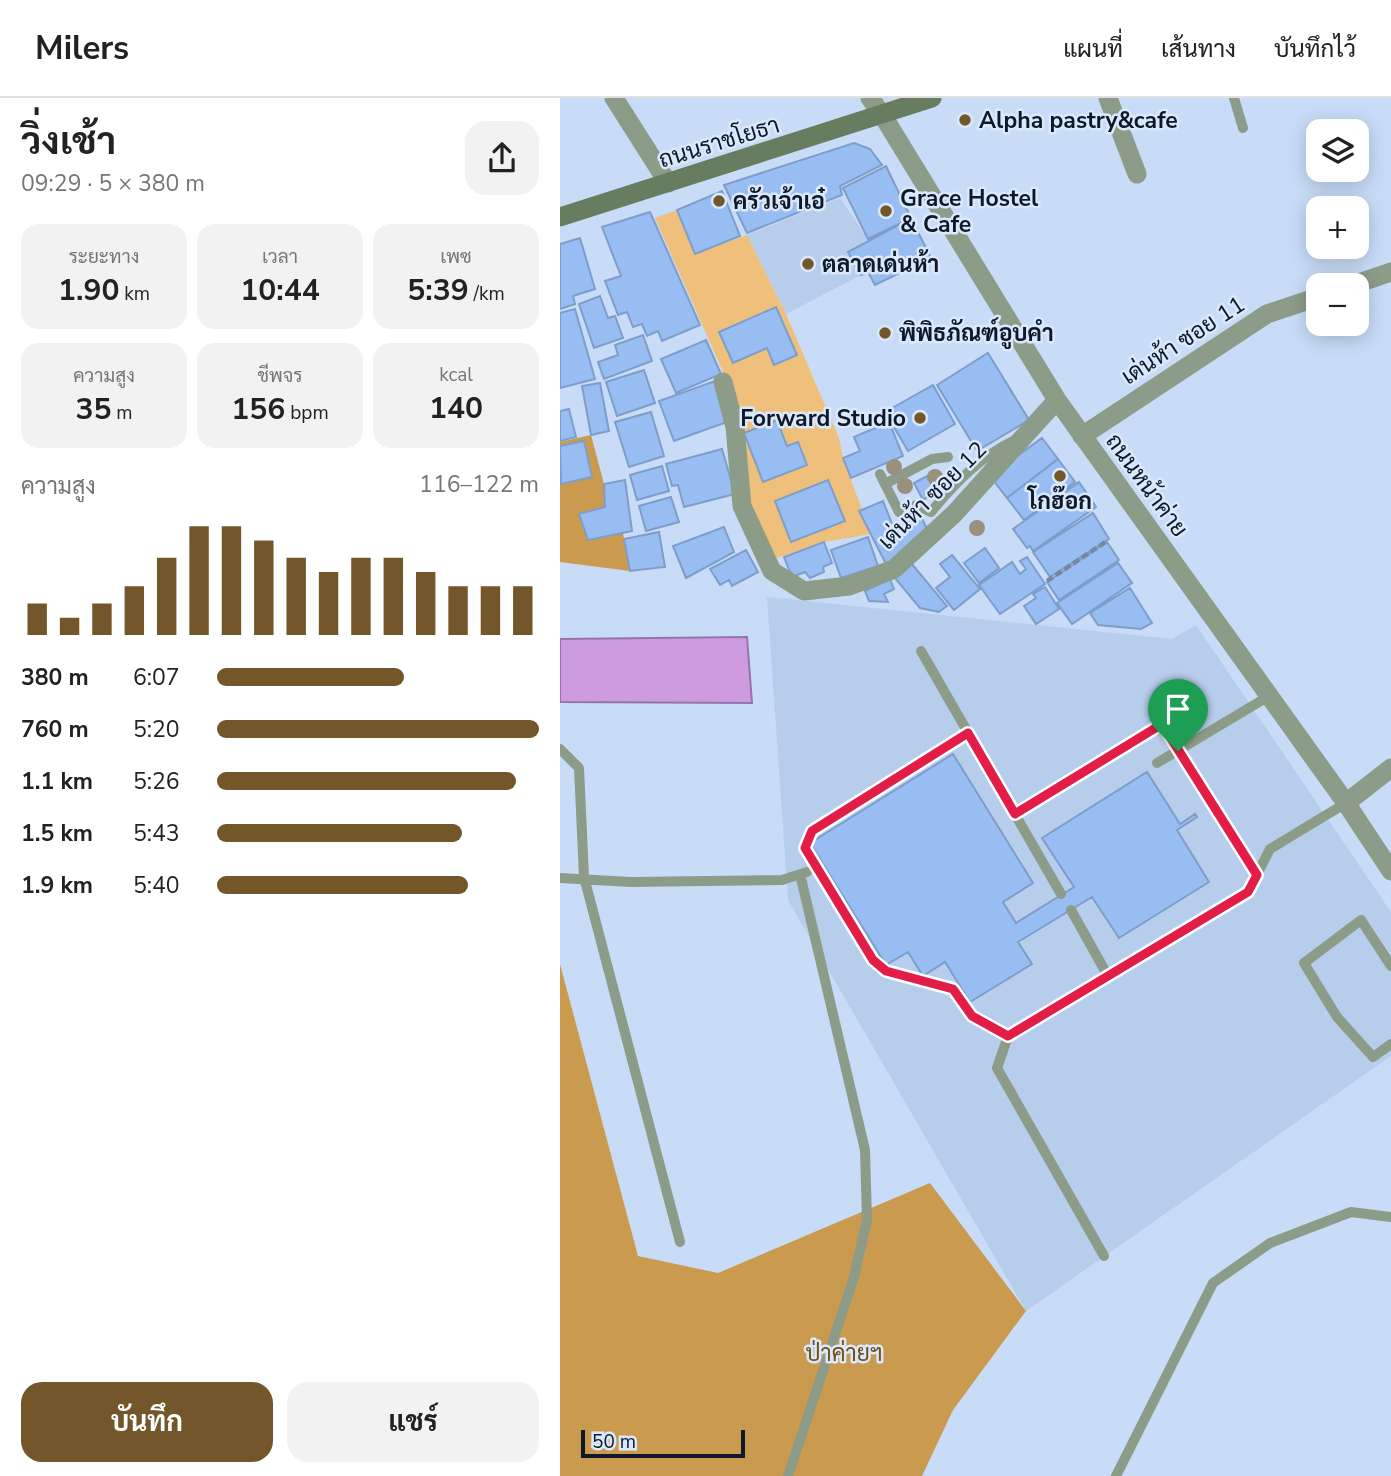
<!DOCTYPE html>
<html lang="th">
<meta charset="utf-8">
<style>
body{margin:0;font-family:"Nunito Sans",Sarabun,sans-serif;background:#f2f2f2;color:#222;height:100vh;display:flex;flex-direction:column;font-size:26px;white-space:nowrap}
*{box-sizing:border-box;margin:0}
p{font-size:23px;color:#767676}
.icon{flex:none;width:38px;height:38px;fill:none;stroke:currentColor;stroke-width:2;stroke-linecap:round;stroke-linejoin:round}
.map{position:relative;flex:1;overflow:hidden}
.panel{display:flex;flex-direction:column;background:#fff;width:560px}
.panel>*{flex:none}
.buttons{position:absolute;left:746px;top:21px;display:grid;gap:14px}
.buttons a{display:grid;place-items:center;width:63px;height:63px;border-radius:14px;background:#fff;box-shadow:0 4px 18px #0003;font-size:35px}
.scale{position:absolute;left:21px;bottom:18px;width:164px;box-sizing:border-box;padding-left:7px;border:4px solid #0d1929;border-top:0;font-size:19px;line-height:24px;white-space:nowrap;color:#0d1929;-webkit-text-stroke:5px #dbe8fb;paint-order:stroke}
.pin{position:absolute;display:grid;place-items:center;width:60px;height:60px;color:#fff;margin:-72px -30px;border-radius:50% 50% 50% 0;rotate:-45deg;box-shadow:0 0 7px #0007}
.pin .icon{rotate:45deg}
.round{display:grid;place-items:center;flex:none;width:74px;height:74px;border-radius:21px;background:#f2f2f2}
.headline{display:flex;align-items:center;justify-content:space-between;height:119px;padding:0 21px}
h1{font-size:38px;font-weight:700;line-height:52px}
.metrics{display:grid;grid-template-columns:repeat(3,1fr);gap:10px;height:119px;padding:7px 21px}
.metrics div{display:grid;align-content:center;border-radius:18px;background:#f2f2f2;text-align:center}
.metrics b{font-size:30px;font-weight:700}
.metrics small{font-size:19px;font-weight:400}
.metrics p{font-size:19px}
.chart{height:196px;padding:14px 21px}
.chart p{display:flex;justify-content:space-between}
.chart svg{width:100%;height:126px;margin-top:7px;stroke:#73572a;stroke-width:6}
.cta{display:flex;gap:14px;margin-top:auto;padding:14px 21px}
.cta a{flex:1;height:80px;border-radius:21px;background:#73572a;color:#fff;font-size:28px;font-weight:700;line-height:80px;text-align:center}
.cta a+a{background:#f2f2f2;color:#222}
ul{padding:0 21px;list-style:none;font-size:23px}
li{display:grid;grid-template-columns:112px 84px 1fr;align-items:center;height:52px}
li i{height:18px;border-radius:9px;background:#73572a}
header{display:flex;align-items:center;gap:42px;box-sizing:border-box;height:98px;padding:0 35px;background:#fff;border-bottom:2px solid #e0e0e0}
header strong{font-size:33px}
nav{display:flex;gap:38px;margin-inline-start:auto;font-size:24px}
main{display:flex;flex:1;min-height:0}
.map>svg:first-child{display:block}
.built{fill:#b7cdec}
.green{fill:#eec07b}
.forest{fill:#ca9a4e}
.water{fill:#ce9be0;stroke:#9474a9;stroke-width:2}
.building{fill:#97bdf3;stroke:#7e9dc9;stroke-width:2}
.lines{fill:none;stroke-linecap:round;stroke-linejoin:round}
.path{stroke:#76879e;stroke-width:4.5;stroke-dasharray:7 3.5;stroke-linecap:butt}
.service{stroke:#8d9c88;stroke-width:10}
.minor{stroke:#8d9c88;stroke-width:19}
.tertiary{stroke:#8d9c88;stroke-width:19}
.secondary{stroke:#687d60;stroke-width:19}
.tree{fill:#99907d}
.route-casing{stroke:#fff;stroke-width:14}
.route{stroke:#e11d48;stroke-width:9}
.poi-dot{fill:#73572a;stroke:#dbe8fb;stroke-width:2.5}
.labels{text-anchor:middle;stroke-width:5;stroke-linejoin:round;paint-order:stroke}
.poi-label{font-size:23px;font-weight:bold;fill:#0d1929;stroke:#dbe8fb;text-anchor:start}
.street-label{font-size:23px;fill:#0d1929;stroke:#dbe8fb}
.park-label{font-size:23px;fill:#725118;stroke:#dbe8fb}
</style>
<header>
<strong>Milers</strong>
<nav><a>แผนที่</a><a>เส้นทาง</a><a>บันทึกไว้</a></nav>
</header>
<main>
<section class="panel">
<div class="headline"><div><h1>วิ่งเช้า</h1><p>09:29 · 5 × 380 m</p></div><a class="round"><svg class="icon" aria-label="share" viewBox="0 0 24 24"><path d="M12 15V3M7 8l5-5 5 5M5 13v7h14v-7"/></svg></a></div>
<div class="metrics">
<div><p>ระยะทาง</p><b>1.90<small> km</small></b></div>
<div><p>เวลา</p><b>10:44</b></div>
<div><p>เพซ</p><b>5:39<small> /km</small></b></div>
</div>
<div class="metrics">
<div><p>ความสูง</p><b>35<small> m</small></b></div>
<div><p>ชีพจร</p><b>156<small> bpm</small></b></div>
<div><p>kcal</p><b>140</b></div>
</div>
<div class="chart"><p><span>ความสูง</span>116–122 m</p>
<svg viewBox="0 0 160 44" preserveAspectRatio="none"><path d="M5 44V33M15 44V38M25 44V33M35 44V27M45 44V17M55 44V6M65 44V6M75 44V11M85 44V17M95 44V22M105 44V17M115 44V17M125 44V22M135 44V27M145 44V27M155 44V27"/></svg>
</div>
<ul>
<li><b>380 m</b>6:07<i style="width:58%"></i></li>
<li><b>760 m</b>5:20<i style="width:100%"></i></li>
<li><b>1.1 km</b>5:26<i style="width:93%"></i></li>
<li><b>1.5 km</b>5:43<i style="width:76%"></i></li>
<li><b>1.9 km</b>5:40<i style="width:78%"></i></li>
</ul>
<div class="cta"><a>บันทึก</a><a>แชร์</a></div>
</section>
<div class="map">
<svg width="831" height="1378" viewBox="0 0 831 1378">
<rect width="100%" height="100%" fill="#c8dcf8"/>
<path class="built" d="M280,100L308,141L288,154L301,177L226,216L187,137Z
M207,499L612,541L636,527L831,814V958L466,1213L228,802Z"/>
<path class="green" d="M117,112L135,156L187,137L226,216L279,340L283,360L311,436L264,444L214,461L188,397L164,276L95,120Z"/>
<path class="forest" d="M31,337L44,386L45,409L19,416L28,442L63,435L70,473L0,464V344Z
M0,866L78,1158L158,1175L370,1085L466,1213L393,1312L362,1378H0Z"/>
<path class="water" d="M187,539L192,605L0,604V541Z"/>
<path class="building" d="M294,45L310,51L322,67L280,88L282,97L187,135L164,87Z
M326,68L351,120L308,141L283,90Z
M162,93L180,138L135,156L117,112Z
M90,114L140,227L102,243L98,233L87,238L82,226L73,229L67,214L58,217L45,183L61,178L42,129Z
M351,120L371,160L315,187L308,174L301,177L288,154Z
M20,140L35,191L13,198L15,206L0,211V146Z
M40,198L48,220L55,218L63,240L34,250L19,206Z
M216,209L237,257L214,267L207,250L173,265L159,234Z
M15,211L35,281L0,290V215Z
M83,237L92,263L44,281L38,264L58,257L55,247Z
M146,242L161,276L116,295L101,261Z
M428,255L469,322L417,353L377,287Z
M84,272L95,305L57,318L46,284Z
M155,283L170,323L114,343L99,303Z
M40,285L49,333L31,337L22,288Z
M373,287L395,326L348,353L325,314Z
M9,311L16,339L0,343V313Z
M91,314L104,358L69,369L55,324Z
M217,322L227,348L238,344L247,367L203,384L184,335Z
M329,324L343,358L291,380L283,360L300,353L294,339Z
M482,340L498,361L447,400L430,378Z
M24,343L32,379L1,386L0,348Z
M162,351L175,396L124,409L118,387L112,388L106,366Z
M498,361L515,384L464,422L447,400Z
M102,368L109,393L77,402L70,377Z
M367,378L376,395L363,402L354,385Z
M65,382L72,433L28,442L19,416L45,409L44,386Z
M268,382L285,423L231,444L215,403Z
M519,384L536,409L473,453L470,448L467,450L453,431Z
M111,399L119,424L86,433L79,408Z
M323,403L334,431L360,416L368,433L327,468L299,413Z
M533,415L549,441L490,479L473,454Z
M164,429L174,454L126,480L113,448Z
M99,434L105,469L70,473L64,441Z
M308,439L318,468L281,480L271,452Z
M264,444L272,465L263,469L264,474L250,480L245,474L232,479L224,459Z
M547,444L559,462L499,502L487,484Z
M425,450L439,470L419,485L404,465Z
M186,452L198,474L172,488L169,482L160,487L150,471Z
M392,457L420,491L394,512L376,490L390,479L380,466Z
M467,459L485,486L440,516L419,487L452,464L460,476L466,471L460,463Z
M351,465L387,508L379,514L360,510L334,479Z
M558,465L572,485L512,526L497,505Z
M330,481L334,491L324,496L328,504L309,503L305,493Z
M485,489L499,511L476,526L464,508L476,500L473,496Z
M570,490L592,525L581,531L538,527L530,515Z
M393,656L473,785L443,804L456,825L514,789L482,740L587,674L620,726L635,716L637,719L617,732L649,784L559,840L532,799L458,844L472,866L410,904L385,864L363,878L348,854L326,867L250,745Z"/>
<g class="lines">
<path class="path" d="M487,483L547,443"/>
<path class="service" d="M674,0L683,30
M320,376L339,414L357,407L371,414C395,385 421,358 455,342
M325,386L372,361L388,359
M361,553L501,796
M408,635L252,733L245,749L313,862L326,873L393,891L412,918L448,938
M0,651L19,670L24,779L120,1144
M597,665L709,598
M455,716L602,627L697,777
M0,780L71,784L222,782L247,774
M511,812L548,878
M831,868L801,822L744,865L777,919L813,959L831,946
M544,1158L437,970L448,938L688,794L710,751L786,705
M228,1378L294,1179L307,1122L305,1052L240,776
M556,1378L653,1185L710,1145L791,1114L831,1119"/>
<path class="minor" d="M54,0L108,85
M548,0L577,76
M323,18L497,302L786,705L831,773
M793,187L831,174
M163,284L175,329L182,408L212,473L244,493L289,488L334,471L394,416L497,302
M522,338L707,216L758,199
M786,705L831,670"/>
<path class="tertiary" d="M310,0L323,18"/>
<path class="secondary" d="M0,119L372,0"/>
</g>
<g class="tree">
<circle cx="334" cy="369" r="8"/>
<circle cx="375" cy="379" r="8"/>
<circle cx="345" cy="388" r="8"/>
<circle cx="417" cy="430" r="8"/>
</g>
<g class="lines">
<defs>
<path id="route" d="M602,626L697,777L688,794L448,938L412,918L393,891L326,873L313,862L245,750L252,733L408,635L455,716Z"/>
</defs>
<use href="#route" class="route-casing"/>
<use href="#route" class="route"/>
</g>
<g class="poi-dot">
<circle cx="405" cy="22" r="7"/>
<circle cx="159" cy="103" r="7"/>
<circle cx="326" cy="113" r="7"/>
<circle cx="248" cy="166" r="7"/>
<circle cx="325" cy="235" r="7"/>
<circle cx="360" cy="320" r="7"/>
<circle cx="500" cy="378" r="7"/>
</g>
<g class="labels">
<g class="poi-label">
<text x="419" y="30">Alpha pastry&amp;cafe</text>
<text x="340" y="108">Grace Hostel<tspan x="340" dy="26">&amp; Cafe</tspan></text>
<text x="173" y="111">ครัวเจ้าเอ๋</text>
<text x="262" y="174">ตลาดเด่นห้า</text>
<text x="339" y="243">พิพิธภัณฑ์อูบคำ</text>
<text x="346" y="328" text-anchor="end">Forward Studio</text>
<text x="500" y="411" text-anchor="middle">โกฮ๊อก</text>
</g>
<g class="street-label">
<text transform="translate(159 44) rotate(-17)" y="8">ถนนราชโยธา</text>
<text transform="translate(623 242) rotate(-33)" y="8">เด่นห้า ซอย 11</text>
<text transform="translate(587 387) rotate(54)" y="8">ถนนหน้าค่าย</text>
<text transform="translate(372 397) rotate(-45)" y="8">เด่นห้า ซอย 12</text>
</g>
<g class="park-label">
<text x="284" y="1263">ป่าค่ายฯ</text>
</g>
</g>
</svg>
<div class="buttons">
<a><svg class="icon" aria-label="layers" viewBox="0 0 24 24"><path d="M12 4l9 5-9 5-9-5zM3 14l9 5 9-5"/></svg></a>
<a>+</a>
<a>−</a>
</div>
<div class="scale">50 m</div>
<div class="pin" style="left:618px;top:653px;background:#1e9e55"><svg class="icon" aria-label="arrive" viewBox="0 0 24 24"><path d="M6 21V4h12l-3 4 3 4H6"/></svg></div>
</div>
</main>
